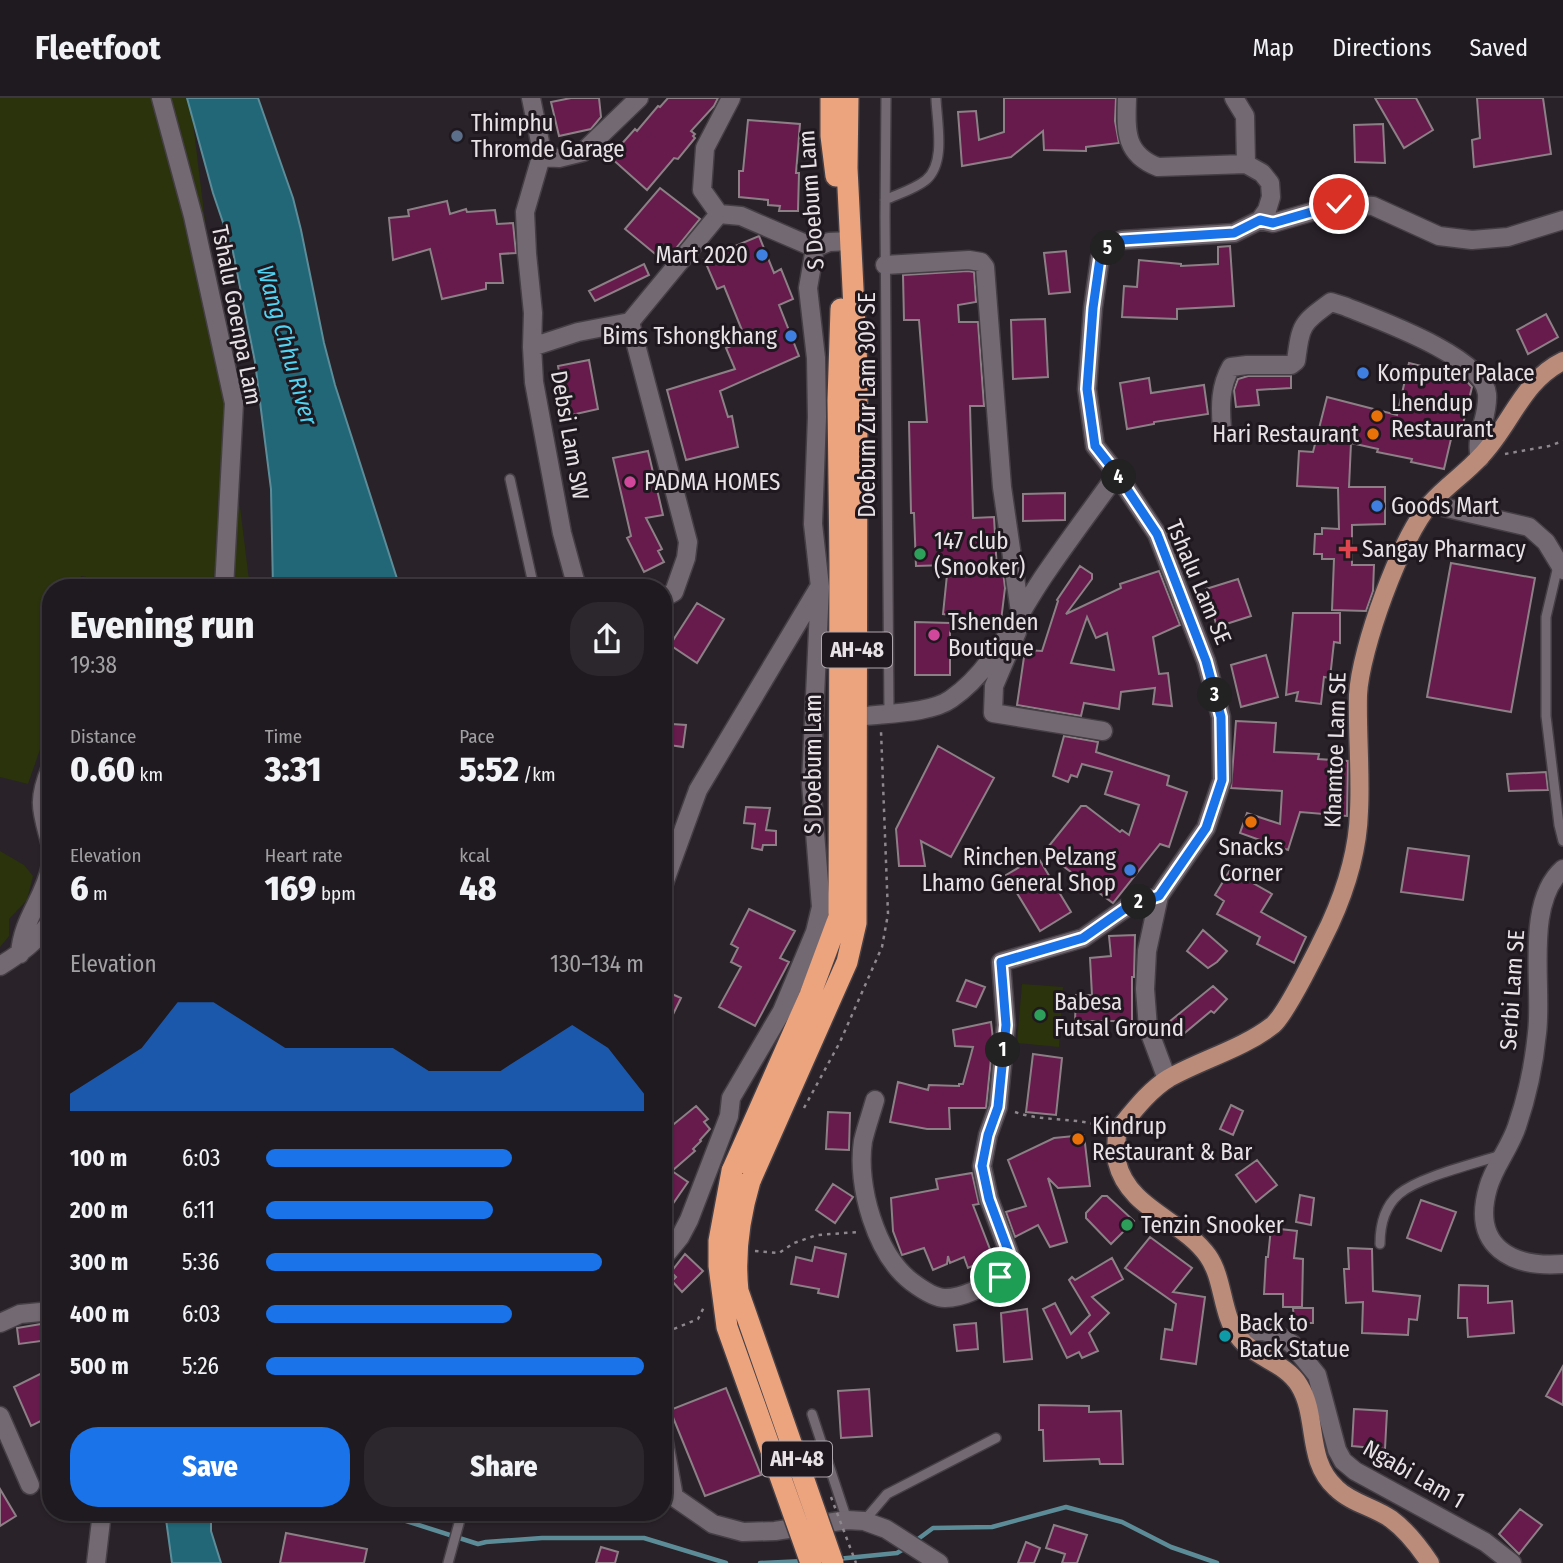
<!DOCTYPE html>
<meta charset="utf-8">
<style>
body{margin:0;font-family:"Fira Sans Condensed",sans-serif;background:#2c272c;color:#f1f3f6;height:100vh;display:flex;flex-direction:column;font-size:26px;white-space:nowrap}
*{box-sizing:border-box;margin:0}
p{font-size:23px;color:#a1a1a4}
.icon{flex:none;width:38px;height:38px;fill:none;stroke:currentColor;stroke-width:2;stroke-linecap:round;stroke-linejoin:round}
.map{position:relative;flex:1;overflow:hidden}
.details{position:absolute;left:42px;top:481px;width:630px;height:942px;display:flex;flex-direction:column;background:#1f1a1f;border-radius:28px;box-shadow:0 2px 5px #0004,0 0 0 2px #3c383d}
.details>*{flex:none}
.pin{position:absolute;display:grid;place-items:center;width:60px;height:60px;color:#fff;margin:-30px;border:4px solid #fff;border-radius:50%;box-shadow:0 2px 7px #0007}
.km{position:absolute;width:35px;height:35px;margin:-18px;border-radius:50%;background:#222;color:#fff;font-size:19px;line-height:35px;text-align:center}
.round{display:grid;place-items:center;flex:none;width:74px;height:74px;border-radius:28px;background:#2c272c}
.head{display:flex;align-items:center;justify-content:space-between;height:119px;padding:0 28px}
h1{font-size:38px;font-weight:800;line-height:52px}
.metrics{display:grid;grid-template-columns:repeat(3,1fr);gap:10px;height:119px;padding:7px 28px}
.metrics div{display:grid;align-content:center}
.metrics b{font-size:35px;font-weight:800}
.metrics small{font-size:19px;font-weight:400}
.metrics p{font-size:19px}
.chart{height:196px;padding:14px 28px}
.chart p{display:flex;justify-content:space-between}
.chart svg{width:100%;height:126px;margin-top:7px;fill:#1a73e8;opacity:.7}
.cta{display:flex;gap:14px;margin-top:auto;padding:14px 28px}
.cta a{flex:1;height:80px;border-radius:28px;background:#1a73e8;color:#fff;font-size:28px;font-weight:800;line-height:80px;text-align:center}
.cta a+a{background:#2c272c;color:#f1f3f6}
ul{padding:0 28px;list-style:none;font-size:23px}
li{display:grid;grid-template-columns:112px 84px 1fr;align-items:center;height:52px}
li i{height:18px;border-radius:9px;background:#1a73e8}
header{display:flex;align-items:center;gap:42px;box-sizing:border-box;height:98px;padding:0 35px;background:#1f1a1f;border-bottom:2px solid #3c383d}
header strong{font-size:33px}
nav{display:flex;gap:38px;margin-inline-start:auto;font-size:24px}
.map>svg:first-child{display:block}
.green{fill:#2a330b}
.water{fill:#216777;stroke:#5d8c99;stroke-width:2}
.lines{fill:none;stroke-linecap:round;stroke-linejoin:round}
.stream{stroke:#5d8c99;stroke-width:4.5}
.building{fill:#671b4d;stroke:#8c8086;stroke-width:2;fill-rule:evenodd}
.lane-casing{stroke:#453f45;stroke-width:12}
.street-casing{stroke:#453f45;stroke-width:21}
.secondary-casing{stroke:#453f45;stroke-width:21}
.primary-casing{stroke:#453f45;stroke-width:21}
.highway-casing{stroke:#453f45;stroke-width:24}
.path{stroke:#8e888e;stroke-width:2.5;stroke-dasharray:3.5 5;stroke-linecap:butt}
.lane{stroke:#736972;stroke-width:9}
.street{stroke:#736972;stroke-width:18}
.secondary{stroke:#736972;stroke-width:18}
.primary{stroke:#bb8c79;stroke-width:18}
.highway{stroke:#eba47e;stroke-width:21}
.highway-bridge-casing{stroke:#453f45;stroke-width:24;stroke-linecap:butt}
.path-bridge{stroke:#8e888e;stroke-width:2.5;stroke-dasharray:3.5 5;stroke-linecap:butt}
.highway-bridge{stroke:#eba47e;stroke-width:21}
.route-casing{stroke:#fff;stroke-width:14}
.route{stroke:#1a73e8;stroke-width:9}
.service-dot{fill:#5c6f8a;stroke:#20181f;stroke-width:2.5}
.shop-dot{fill:#3f7fe0;stroke:#20181f;stroke-width:2.5}
.food-dot{fill:#e8710a;stroke:#20181f;stroke-width:2.5}
.hotel-dot{fill:#d1479c;stroke:#20181f;stroke-width:2.5}
.health-dot{fill:#e0444e;stroke:#20181f;stroke-width:2.5}
.leisure-dot{fill:#2e9e5b;stroke:#20181f;stroke-width:2.5}
.culture-dot{fill:#0f9aa8;stroke:#20181f;stroke-width:2.5}
.labels{text-anchor:middle;stroke-width:6;stroke-linejoin:round;paint-order:stroke}
.shield{fill:#20181f;stroke:#aca5ab;stroke-width:2}
.shield-label{font-size:21px;font-weight:bold;fill:#e8e2e7}
.poi-label{font-size:23px;fill:#e8e2e7;stroke:#20181f;text-anchor:start}
.street-label{font-size:23px;fill:#e8e2e7;stroke:#20181f}
.water-label{font-size:24px;font-style:italic;fill:#51d4f3;stroke:#20181f}
</style>
<header>
<strong>Fleetfoot</strong>
<nav><a>Map</a><a>Directions</a><a>Saved</a></nav>
</header>
<div class="map">
<svg width="1563" height="1465" viewBox="0 0 1563 1465">
<rect width="100%" height="100%" fill="#292229"/>
<path class="green" d="M0,0H190L250,490H144L81,478L78,490H51V620L28,686L0,679Z
M0,753L24,767L33,778L27,802L9,821V838L0,849Z
M1022,886L1063,889L1059,949L1017,945Z"/>
<path class="water" d="M187,0H258L293,100L301,132L324,245L335,287L400,490H273L271,391L255,264L233,154L213,95Z
M165,1414H211V1433L221,1465H172Z"/>
<g class="lines">
<path class="stream" d="M378,1414L478,1446L486,1444L542,1440H644L726,1465
M914,1444L933,1430L992,1429L1066,1409L1122,1424L1171,1449L1217,1465
M837,1461L897,1455L907,1449
M760,1465L804,1463"/>
</g>
<path class="building" d="M571,0H599L601,19L591,31L559,38L551,4Z
M668,0H718L714,8L691,33L695,36L693,38L695,40L678,61L674,60L647,92L610,59L635,31L637,33L658,8L660,9Z
M1004,0H1116L1115,23L1119,45L1086,49V53L1044,52L1043,33L1011,59L962,68L958,14L976,13L979,42L1004,34Z
M1375,0H1416L1433,32L1404,50Z
M1477,0H1543L1551,56L1474,69L1472,42L1480,40Z
M748,22L800,26L796,75H799L798,113H779L780,108L768,107V102L739,99V73H743Z
M1383,26L1385,65L1355,64L1354,27Z
M660,90L700,121L665,164L625,131Z
M447,103L450,116L466,111L467,114L495,112L497,126L513,125L516,155L500,156L503,185H486V191L442,201L430,151L393,162L389,120L409,118L408,112Z
M759,138L774,175L781,171L793,201L779,207L799,258L720,293L728,319L732,318L738,349L686,362L667,292L735,271L726,250L746,242L724,188L717,191L704,161Z
M1230,148L1234,208L1177,211V221L1122,219L1124,188L1137,189L1139,162L1181,166V168L1218,166V149Z
M1066,153L1070,194L1049,196L1044,155Z
M644,166L649,177L595,203L589,193Z
M968,173L974,174L976,204L958,207L959,224H978L984,308H970L973,420L994,419L997,473H1003L1005,490L1001,523L943,516L948,467L916,468L914,415H911L909,324H927L919,222H904L903,177Z
M1546,216L1558,239L1528,256L1517,232Z
M1045,221L1048,279L1013,281L1011,222Z
M589,262L598,311L567,318L558,268Z
M1409,265L1462,278L1472,289L1463,326L1455,324L1444,371L1411,364L1412,361L1377,354L1378,351L1351,345L1349,389H1385V426L1352,427V467H1374L1373,493L1366,513L1332,512L1334,461H1322V456H1314L1315,436H1322V430L1339,431L1338,390L1297,388L1299,353L1313,354L1327,299L1397,317Z
M1248,278H1291V290L1257,292L1259,307L1236,309L1234,292L1238,281Z
M1149,280L1151,295L1204,287L1208,316L1154,324V326L1127,331L1120,285Z
M648,353L663,417L646,420L662,451L658,453L664,464L644,474L627,440L631,438L613,360Z
M1065,395V422L1023,423V396Z
M1451,465L1535,480L1511,614L1427,599Z
M1080,468L1092,476V481L1066,516L1121,490L1120,486L1159,473L1180,527L1153,539L1159,576L1168,575L1172,608L1153,606L1155,590L1121,594L1119,611L1084,605L1081,618L1017,607L1025,552L1042,553L1058,503L1057,502ZM1087,519L1096,540L1107,535L1114,572L1071,565Z
M1238,481L1251,518L1217,529L1206,491Z
M697,505L724,521L697,565L670,547Z
M1293,515H1340V545L1334,544L1330,580L1324,579L1321,606L1296,603L1298,594L1286,597Z
M915,524L950,525V577H915Z
M1266,557L1278,599L1241,609L1231,567Z
M1236,623L1276,625L1274,654L1319,656L1318,661L1348,663L1347,718L1300,714L1288,752L1240,735L1247,715L1280,726L1282,693L1231,690Z
M672,626L686,627L683,649L669,647Z
M1064,638L1098,644L1096,654L1169,678L1167,687L1187,694L1169,749L1160,746L1113,805L1044,754L1081,708H1086L1120,734L1122,732L1129,737L1139,707L1105,696L1112,674L1082,666L1077,679L1071,677L1068,684L1053,678Z
M938,648L994,680L951,759L921,743L925,768H899L896,731Z
M1546,674L1548,692L1509,693L1507,676Z
M746,709L770,710L766,732L776,733V747H763L762,752L752,750L755,726L744,725Z
M1408,750L1469,758L1463,802L1401,794Z
M1039,761L1071,814L1040,833L1006,777L1030,763L1035,766Z
M1230,772L1272,796L1261,814L1306,839L1294,865L1257,846L1260,839L1217,816L1224,803L1215,797Z
M749,811L795,833L780,860L789,864L755,928L719,909L741,869L731,864L738,850L731,846Z
M1203,832L1227,853L1217,864L1208,870L1187,853Z
M1135,837L1134,879H1132V923H1075L1076,897H1092L1090,860L1111,858L1109,838Z
M966,882L985,889L976,909L957,903Z
M1213,888L1227,901L1214,915L1211,913L1181,938L1169,924Z
M663,892L681,900L663,937Z
M991,924L993,941L986,1010H949L950,1031H927L890,1024L898,984L928,992L929,987L959,988V986H963L973,949L955,948L953,932Z
M1033,956L1062,960L1056,1017L1026,1014Z
M1231,1007L1243,1013L1233,1037L1220,1031Z
M696,1008L708,1021L704,1024L710,1031L700,1042L701,1043L693,1051L695,1053L672,1073L688,1084L663,1120V1035Z
M828,1014L850,1015L849,1052L826,1051Z
M1084,1037L1090,1088L1058,1090L1048,1080L1067,1144L1050,1149L1038,1127L1015,1139L1006,1114L1026,1108L1008,1062L1054,1040Z
M1257,1062L1277,1087L1256,1104L1236,1077Z
M972,1075L979,1106L973,1107L993,1159L968,1170L964,1159L950,1165L948,1158L947,1166L933,1172L924,1150L902,1157L893,1133L891,1100L938,1091L936,1081Z
M833,1086L853,1099L835,1125L816,1112Z
M1300,1097L1314,1100L1311,1127L1296,1124Z
M1102,1098H1107L1134,1123L1111,1146L1086,1120V1115Z
M1421,1102L1456,1114L1441,1153L1407,1140Z
M1271,1130L1297,1133L1294,1160L1303,1161L1302,1209H1283V1196H1264L1266,1159H1268Z
M1150,1139L1192,1170L1173,1194L1205,1199L1196,1266L1161,1261L1165,1231L1172,1232L1176,1206L1125,1170Z
M815,1149L846,1156L838,1199L818,1195L819,1191L791,1186L796,1159L812,1163Z
M1348,1150L1372,1151L1373,1193L1420,1198L1417,1222L1409,1221L1408,1237L1362,1235L1363,1204L1346,1205L1344,1171H1349Z
M685,1156L703,1173L682,1194L672,1183L676,1179L671,1174Z
M1112,1160L1123,1181L1092,1199L1109,1215L1089,1235L1098,1253L1082,1260L1079,1254L1067,1260L1043,1211L1055,1205L1071,1236L1090,1217L1069,1182L1072,1179L1075,1182Z
M1459,1187L1488,1188V1205L1512,1203L1514,1235L1468,1239L1467,1220H1458Z
M1293,1210H1313V1225H1294Z
M1027,1211L1032,1261L1004,1264L1001,1215Z
M47,1225L49,1242L19,1246L17,1230Z
M976,1225L978,1251L957,1253L954,1227Z
M1563,1268V1307L1546,1298Z
M46,1273L51,1283V1318L31,1328L14,1289Z
M726,1290L761,1377L705,1398L670,1312Z
M869,1291L872,1338L841,1340L838,1293Z
M1039,1307L1089,1308V1314L1121,1313L1123,1366H1100L1099,1361L1044,1363L1043,1332H1039Z
M1354,1311L1387,1313L1385,1351L1352,1348Z
M0,1391L16,1418L0,1428Z
M1520,1411L1542,1427L1519,1456L1499,1436Z
M1054,1427L1087,1437L1077,1465H1062L1065,1456L1046,1450Z
M286,1435L367,1451L364,1465H280Z
M1026,1444L1040,1450L1034,1465H1018Z
M601,1449L618,1454L615,1465H596Z"/>
<g class="lines">
<defs>
<path id="lane" d="M886,0L885,119L889,614
M885,102C898,96 915,91 926,82C946,65 937,25 936,1
M510,381L534,490
M1558,468L1546,519V618L1559,727L1563,743
M1380,1146C1380,1128 1384,1109 1399,1096C1419,1079 1474,1066 1501,1057
M812,1316L847,1422
M864,1423L887,1396L996,1340
M448,1465L461,1418L466,1414"/>
<path id="street" d="M161,0L193,118L234,305L224,490
M531,0L540,44L541,59L525,114L527,156L533,215L532,249L534,284L562,435L577,490
M1127,0C1126,32 1124,56 1158,69L1246,66L1262,75L1270,85L1271,99L1267,112L1260,122L1234,135L1122,142L1109,150L1100,160L1093,210L1087,291L1095,348L1117,376L1157,436L1206,563L1221,619L1222,682L1206,730L1159,798L1147,853L1145,891L1148,930L1167,981
M1234,0L1245,18L1246,66
M541,59L559,60L583,54L639,0
M719,116L702,92L705,50L731,0
M719,116L741,118L815,150
M1260,122L1273,125L1339,106L1373,108L1439,138L1472,142L1508,139L1563,122
M815,150L829,144L851,143
M885,167L969,162L981,164L985,169L1002,389L1020,514
M630,224L688,444L686,460L674,494L663,500
M630,224L719,116
M532,249L578,234L630,224
M1222,330C1220,309 1220,288 1231,269L1247,267H1291L1296,263C1301,226 1301,226 1331,204L1344,208C1376,221 1484,259 1487,296C1489,319 1474,338 1480,360
M1017,534L994,588L993,615L1103,633
M857,619C883,615 930,616 951,601C995,571 1018,514 1048,472C1070,440 1094,408 1117,376
M51,669C36,705 42,713 51,748
M663,788L698,692L818,491
M20,856C22,821 45,800 51,767
M0,868C21,855 37,843 51,823
M875,1002C871,1016 866,1030 863,1043C856,1087 876,1157 912,1184C920,1190 934,1200 945,1200C967,1200 991,1184 1009,1174L1012,1163L989,1101L982,1068L988,1037L998,1009L1006,927L1001,864L1083,840L1130,807L1159,798
M663,1160L680,1139L689,1122L729,1018L731,1000L782,913L815,834L821,809L811,685L820,489L813,426L817,319L816,260L808,190L815,150
M0,1225L20,1216L51,1213
M1236,1234L1263,1233L1279,1238L1292,1246L1317,1277L1337,1352L1343,1363L1355,1373L1485,1444L1512,1465
M0,1318L30,1387
M663,1339L674,1399L713,1426L743,1434L775,1433L847,1422L864,1423L886,1431L939,1465
M96,1465L102,1414"/>
<path id="secondary" d="M1430,406L1529,429L1546,444L1563,472
M1563,771C1524,805 1543,888 1537,935C1534,966 1527,999 1517,1028C1510,1050 1494,1068 1488,1090C1471,1149 1512,1170 1563,1166"/>
<path id="primary" d="M1430,1465C1420,1450 1406,1432 1391,1421C1374,1409 1351,1405 1336,1390C1305,1362 1319,1319 1299,1287C1285,1264 1254,1260 1238,1238C1221,1215 1224,1181 1208,1158C1183,1122 1128,1111 1117,1064C1115,1055 1117,1042 1117,1033C1132,1015 1149,992 1169,980C1203,961 1242,951 1273,927C1287,915 1321,845 1330,826C1346,791 1358,752 1359,713C1361,675 1357,635 1358,597C1360,552 1401,438 1431,405C1446,388 1466,375 1481,358C1511,327 1522,283 1563,263"/>
<path id="highway" d="M831,0V38L836,78
M732,1073L810,897L839,819L840,467L838,302L841,211
M750,1083L847,864L856,825L857,271L847,70L848,0"/>
</defs>
<use href="#lane" class="lane-casing"/>
<use href="#street" class="street-casing"/>
<use href="#secondary" class="secondary-casing"/>
<use href="#primary" class="primary-casing"/>
<use href="#highway" class="highway-casing"/>
<path class="path" d="M1505,356L1549,348L1563,343
M804,1010L840,944L882,849L888,816L881,633
M1015,1014C1043,1024 1073,1019 1101,1028
M755,1153L779,1155L794,1145L817,1137L859,1134
M663,1243L669,1233L698,1221L704,1209"/>
<use href="#lane" class="lane"/>
<use href="#street" class="street"/>
<use href="#secondary" class="secondary"/>
<use href="#primary" class="primary"/>
<use href="#highway" class="highway"/>
<defs>
<path id="highway-bridge" d="M732,1073L719,1143V1168L727,1229L811,1465
M750,1083C739,1120 734,1155 738,1193L833,1465"/>
</defs>
<use href="#highway-bridge" class="highway-bridge-casing"/>
<path class="path-bridge" d="M831,1399L856,1465"/>
<use href="#highway-bridge" class="highway-bridge"/>
</g>
<g class="lines">
<defs>
<path id="route" d="M1000,1179L1009,1174L1012,1163L989,1101L982,1068L988,1037L998,1009L1006,927L1001,864L1083,840L1130,807L1159,798L1206,730L1222,682L1221,619L1206,563L1157,436L1117,376L1095,348L1087,291L1093,210L1100,160L1109,150L1122,142L1234,135L1260,122L1273,125L1339,106"/>
</defs>
<use href="#route" class="route-casing"/>
<use href="#route" class="route"/>
</g>
<circle class="service-dot" cx="457" cy="38" r="7"/>
<g class="shop-dot">
<circle cx="762" cy="157" r="7"/>
<circle cx="791" cy="238" r="7"/>
<circle cx="1363" cy="275" r="7"/>
<circle cx="1377" cy="408" r="7"/>
<circle cx="1130" cy="772" r="7"/>
</g>
<g class="food-dot">
<circle cx="1377" cy="318" r="7"/>
<circle cx="1373" cy="336" r="7"/>
<circle cx="1251" cy="724" r="7"/>
<circle cx="1078" cy="1041" r="7"/>
</g>
<g class="hotel-dot">
<circle cx="630" cy="384" r="7"/>
<circle cx="934" cy="537" r="7"/>
</g>
<path class="health-dot" d="M1344.5 440.5h7v7h7v7h-7v7h-7v-7h-7v-7h7z"/>
<g class="leisure-dot">
<circle cx="920" cy="456" r="7"/>
<circle cx="1040" cy="917" r="7"/>
<circle cx="1127" cy="1127" r="7"/>
</g>
<circle class="culture-dot" cx="1225" cy="1238" r="7"/>
<g class="labels">
<g class="shield">
<rect x="822" y="534.5" width="70" height="35" rx="5"/>
<rect x="762" y="1343.5" width="70" height="35" rx="5"/>
</g>
<g class="shield-label">
<text x="857" y="559">AH-48</text>
<text x="797" y="1368">AH-48</text>
</g>
<g class="poi-label">
<text x="471" y="33">Thimphu<tspan x="471" dy="26">Thromde Garage</tspan></text>
<text x="748" y="165" text-anchor="end">Mart 2020</text>
<text x="777" y="246" text-anchor="end">Bims Tshongkhang</text>
<text x="1377" y="283">Komputer Palace</text>
<text x="1391" y="313">Lhendup<tspan x="1391" dy="26">Restaurant</tspan></text>
<text x="1359" y="344" text-anchor="end">Hari Restaurant</text>
<text x="644" y="392">PADMA HOMES</text>
<text x="1391" y="416">Goods Mart</text>
<text x="934" y="451">147 club<tspan x="934" dy="26">(Snooker)</tspan></text>
<text x="1362" y="459">Sangay Pharmacy</text>
<text x="948" y="532">Tshenden<tspan x="948" dy="26">Boutique</tspan></text>
<text x="1251" y="757" text-anchor="middle">Snacks<tspan x="1251" dy="26">Corner</tspan></text>
<text x="1116" y="767" text-anchor="end">Rinchen Pelzang<tspan x="1116" dy="26">Lhamo General Shop</tspan></text>
<text x="1054" y="912">Babesa<tspan x="1054" dy="26">Futsal Ground</tspan></text>
<text x="1092" y="1036">Kindrup<tspan x="1092" dy="26">Restaurant &amp; Bar</tspan></text>
<text x="1141" y="1135">Tenzin Snooker</text>
<text x="1239" y="1233">Back to<tspan x="1239" dy="26">Back Statue</tspan></text>
</g>
<g class="street-label">
<text transform="translate(811 102) rotate(-94)" y="8">S Doebum Lam</text>
<text transform="translate(237 217) rotate(79)" y="8">Tshalu Goenpa Lam</text>
<text transform="translate(867 307) rotate(-90)" y="8">Doebum Zur Lam 309 SE</text>
<text transform="translate(570 337) rotate(80)" y="8">Debsi Lam SW</text>
<text transform="translate(1199 484) rotate(67)" y="8">Tshalu Lam SE</text>
<text transform="translate(1335 652) rotate(-88)" y="8">Khamtoe Lam SE</text>
<text transform="translate(813 666) rotate(-90)" y="8">S Doebum Lam</text>
<text transform="translate(1512 892) rotate(-86)" y="8">Serbi Lam SE</text>
<text transform="translate(1414 1376) rotate(30)" y="8">Ngabi Lam 1</text>
</g>
<g class="water-label">
<text transform="translate(287 247) rotate(74)" y="8">Wang Chhu River</text>
</g>
</g>
</svg>
<div class="pin" style="left:1000px;top:1179px;background:#1e9e55"><svg class="icon" aria-label="arrive" viewBox="0 0 24 24"><path d="M6 21V4h12l-3 4 3 4H6"/></svg></div>
<div class="pin" style="left:1339px;top:106px;background:#d93025"><svg class="icon" aria-label="check" viewBox="0 0 24 24"><path d="M5 12l5 5 9-10"/></svg></div>
<b class="km" style="left:1003px;top:952px">1</b>
<b class="km" style="left:1139px;top:804px">2</b>
<b class="km" style="left:1215px;top:597px">3</b>
<b class="km" style="left:1119px;top:379px">4</b>
<b class="km" style="left:1108px;top:150px">5</b>
<section class="details">
<div class="head"><div><h1>Evening run</h1><p>19:38</p></div><a class="round"><svg class="icon" aria-label="share" viewBox="0 0 24 24"><path d="M12 15V3M7 8l5-5 5 5M5 13v7h14v-7"/></svg></a></div>
<div class="metrics">
<div><p>Distance</p><b>0.60<small> km</small></b></div>
<div><p>Time</p><b>3:31</b></div>
<div><p>Pace</p><b>5:52<small> /km</small></b></div>
</div>
<div class="metrics">
<div><p>Elevation</p><b>6<small> m</small></b></div>
<div><p>Heart rate</p><b>169<small> bpm</small></b></div>
<div><p>kcal</p><b>48</b></div>
</div>
<div class="chart"><p><span>Elevation</span>130–134 m</p>
<svg viewBox="0 0 160 44" preserveAspectRatio="none"><path d="M0 44V38L10 30L20 22L30 6L40 6L50 14L60 22L70 22L80 22L90 22L100 30L110 30L120 30L130 22L140 14L150 22L160 38V44z"/></svg>
</div>
<ul>
<li><b>100 m</b>6:03<i style="width:65%"></i></li>
<li><b>200 m</b>6:11<i style="width:60%"></i></li>
<li><b>300 m</b>5:36<i style="width:89%"></i></li>
<li><b>400 m</b>6:03<i style="width:65%"></i></li>
<li><b>500 m</b>5:26<i style="width:100%"></i></li>
</ul>
<div class="cta"><a>Save</a><a>Share</a></div>
</section>
</div>
